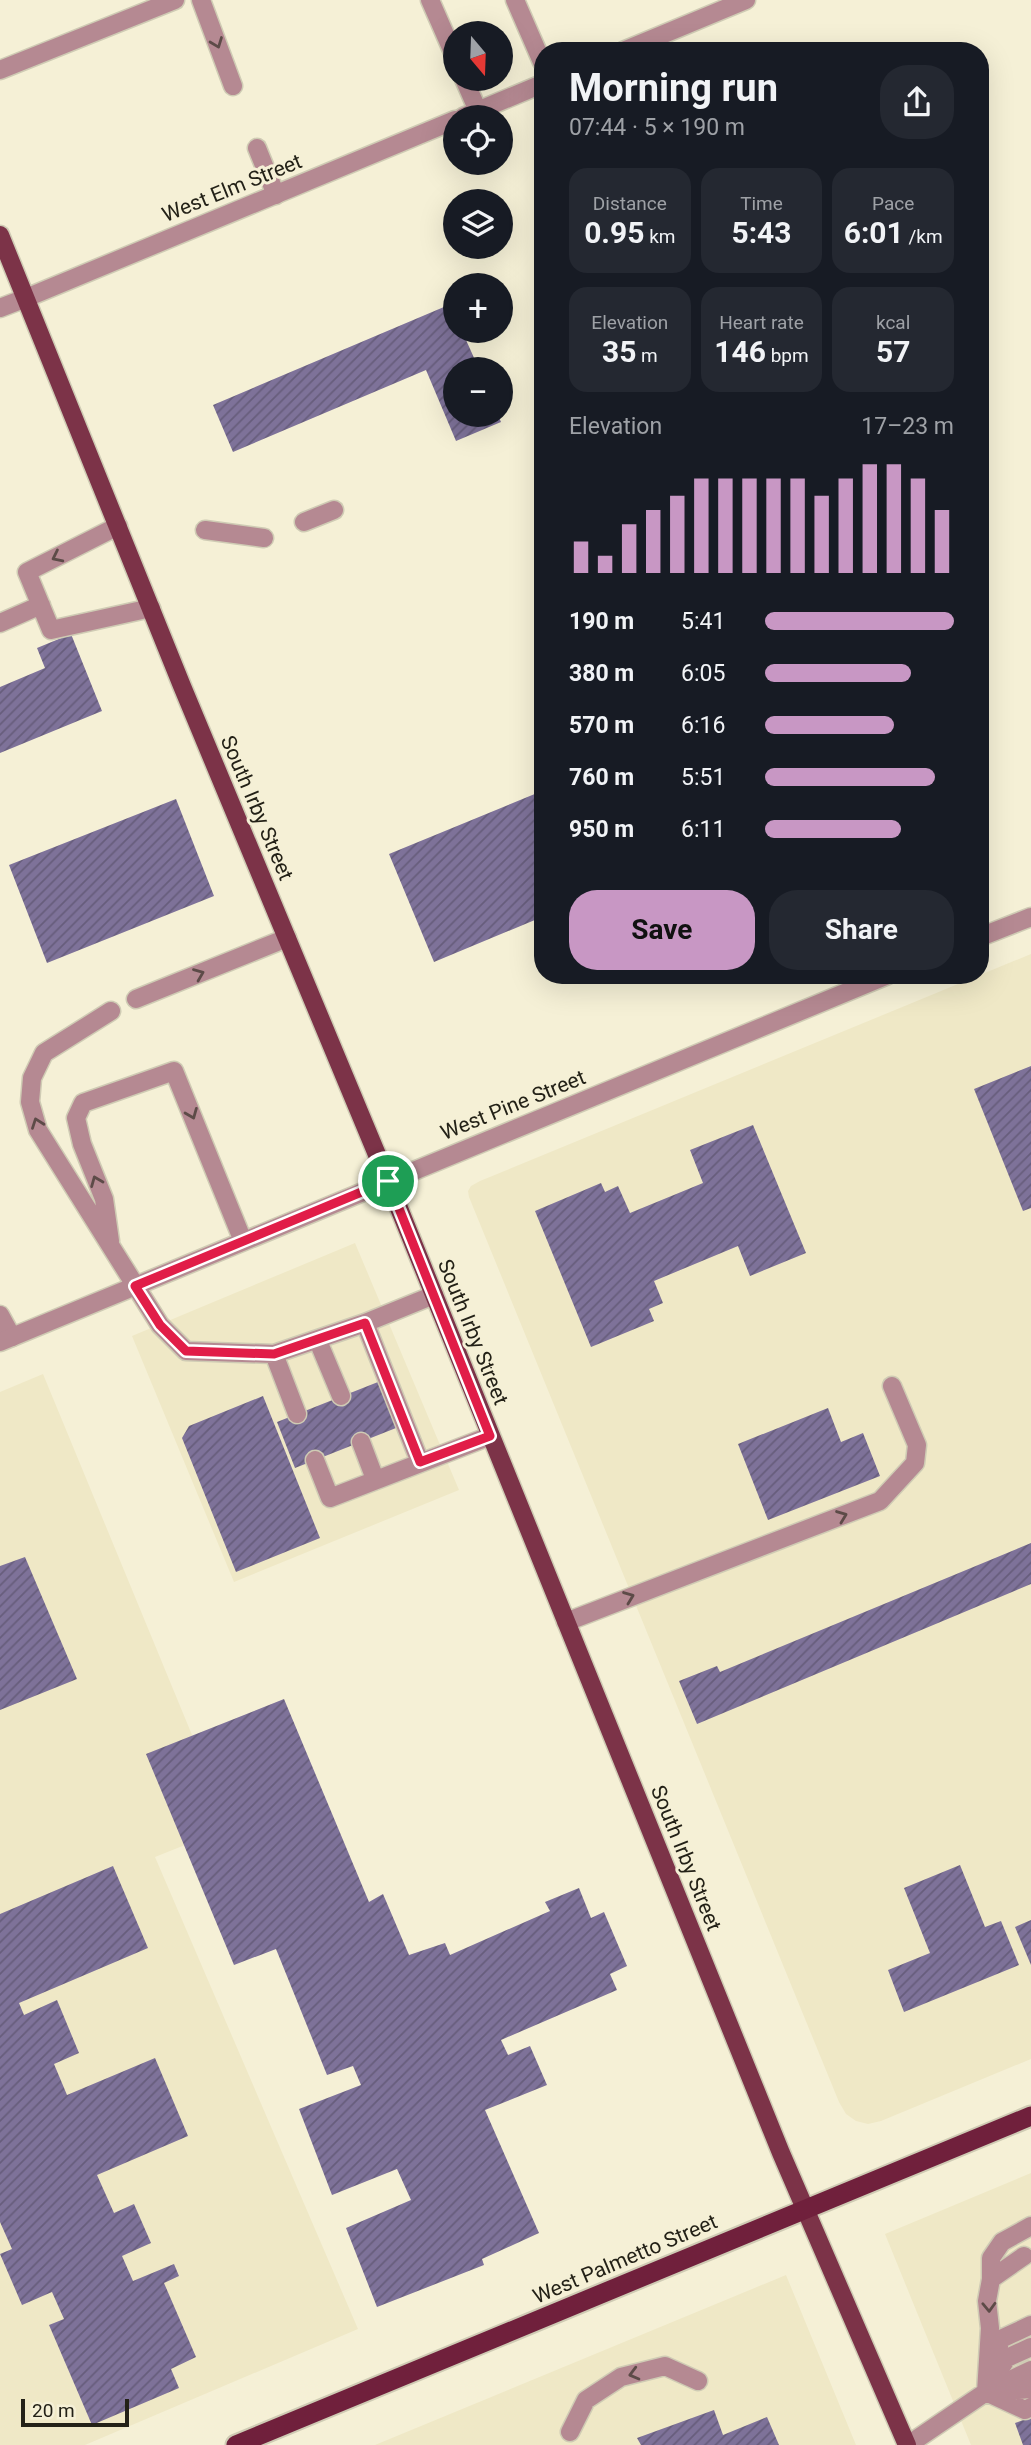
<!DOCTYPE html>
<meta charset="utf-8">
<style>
body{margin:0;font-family:Roboto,sans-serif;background:#242831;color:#f1f3f6;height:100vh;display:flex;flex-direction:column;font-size:26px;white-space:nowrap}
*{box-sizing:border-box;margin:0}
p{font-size:23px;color:#9ea1a6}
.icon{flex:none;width:38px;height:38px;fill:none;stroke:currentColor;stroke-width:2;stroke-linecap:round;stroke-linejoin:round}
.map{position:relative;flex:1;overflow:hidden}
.details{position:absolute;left:534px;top:42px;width:455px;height:942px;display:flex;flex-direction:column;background:#171b24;border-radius:28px;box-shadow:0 7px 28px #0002}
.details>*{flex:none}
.needle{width:46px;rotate:161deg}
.controls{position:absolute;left:443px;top:21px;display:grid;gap:14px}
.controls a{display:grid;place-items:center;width:70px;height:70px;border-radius:50%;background:#171b24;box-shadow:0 7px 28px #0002;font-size:35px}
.scale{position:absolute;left:21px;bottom:18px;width:108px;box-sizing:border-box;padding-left:7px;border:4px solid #232117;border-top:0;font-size:19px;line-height:24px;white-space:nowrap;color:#232117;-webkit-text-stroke:5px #f5f0d6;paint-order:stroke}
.pin{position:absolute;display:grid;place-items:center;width:60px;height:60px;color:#fff;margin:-30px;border:4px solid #fff;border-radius:50%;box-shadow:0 2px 7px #0007}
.round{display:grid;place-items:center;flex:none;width:74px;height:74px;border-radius:28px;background:#242831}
.overview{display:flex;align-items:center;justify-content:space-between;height:119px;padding:0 35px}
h1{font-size:38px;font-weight:700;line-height:52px}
.figures{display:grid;grid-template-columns:repeat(3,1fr);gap:10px;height:119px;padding:7px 35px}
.figures div{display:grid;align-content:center;border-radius:18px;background:#242831;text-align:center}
.figures b{font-size:30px;font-weight:700}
.figures small{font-size:19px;font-weight:400}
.figures p{font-size:19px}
.chart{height:196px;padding:14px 35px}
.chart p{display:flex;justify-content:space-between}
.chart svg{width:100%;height:126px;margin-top:7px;stroke:#c897c4;stroke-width:6}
.cta{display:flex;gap:14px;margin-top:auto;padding:14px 35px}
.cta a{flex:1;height:80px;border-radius:28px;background:#c897c4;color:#111;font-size:28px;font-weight:700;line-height:80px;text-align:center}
.cta a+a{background:#242831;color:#f1f3f6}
ul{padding:0 35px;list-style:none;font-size:23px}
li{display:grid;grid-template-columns:112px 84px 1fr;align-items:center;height:52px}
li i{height:18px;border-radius:9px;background:#c897c4}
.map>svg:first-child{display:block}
.built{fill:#efe8c6}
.building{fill:url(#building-hatch)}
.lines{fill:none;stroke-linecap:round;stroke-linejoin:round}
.service-casing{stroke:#cfcbb4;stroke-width:21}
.minor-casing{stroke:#cfcbb4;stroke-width:21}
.primary-casing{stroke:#cfcbb4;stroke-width:21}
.trunk-casing{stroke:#cfcbb4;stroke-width:23}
.service{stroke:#b58992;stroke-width:18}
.minor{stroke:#b58992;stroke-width:18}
.primary{stroke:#7c3348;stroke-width:18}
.trunk{stroke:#70203c;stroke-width:19}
.oneway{stroke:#5d4b48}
.route-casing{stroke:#fff;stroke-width:14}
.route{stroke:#e11d48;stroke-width:9}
.labels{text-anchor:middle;stroke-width:6;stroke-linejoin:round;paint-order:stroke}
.street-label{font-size:21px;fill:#232117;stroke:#f5f0d6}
</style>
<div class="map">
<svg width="1031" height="2445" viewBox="0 0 1031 2445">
<defs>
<pattern id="building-hatch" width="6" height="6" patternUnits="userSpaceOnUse" patternTransform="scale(1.75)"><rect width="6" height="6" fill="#7e7299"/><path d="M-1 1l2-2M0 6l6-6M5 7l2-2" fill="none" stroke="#675d7c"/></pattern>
</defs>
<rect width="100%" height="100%" fill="#f5f0d6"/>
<path class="built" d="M1031,954V2059L881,2121L868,2124L856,2121L846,2114L839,2102L469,1197L468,1191L471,1186L480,1181Z
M355,1243L459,1490L234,1582L132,1336Z
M43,1374L230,1827L155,1857L358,2329L85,2445H0V1392Z
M1031,2173V2445H971L885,2234Z
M786,2275L856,2445H375Z"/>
<path class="building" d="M451,304L455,313V331H462L479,369H455V415H498L501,422L456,441L426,370L233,452L213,405Z
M71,634L102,711L0,753V687L45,668L37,648Z
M542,791V895L536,898L542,917L434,962L389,854Z
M176,799L214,896L47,963L9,865Z
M1031,1066V1208L1023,1211L974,1089Z
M753,1125L806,1253L750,1276L738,1246L654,1281L663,1303L649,1309L654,1321L591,1347L535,1211L601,1183L605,1192L618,1186L630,1213L703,1183L690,1150Z
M378,1382L396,1428L295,1468L277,1422Z
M263,1396L320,1538L236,1572L182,1438L189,1426Z
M828,1408L841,1442L863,1433L880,1476L768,1520L738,1444Z
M1031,1543V1584L697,1724L679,1681L717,1666L720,1672Z
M25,1557L77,1679L0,1710V1566Z
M284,1699L369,1902L383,1894L409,1955L445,1943L450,1955L550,1911L545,1902L579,1888L591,1918L604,1912L627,1966L610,1974L617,1990L501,2040L508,2055L530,2046L547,2085L485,2110L539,2233L482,2259L484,2265L377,2307L346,2228L411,2200L397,2169L332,2195L299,2109L361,2085L353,2066L327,2075L276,1949L234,1965L146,1754Z
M960,1865L985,1927L1001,1921L1019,1965L904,2012L888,1970L930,1953L904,1888Z
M113,1866L148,1948L19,2003L24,2015L57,2000L79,2053L54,2064L67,2095L155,2058L188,2136L97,2175L114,2213L134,2204L151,2243L122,2256L133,2281L174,2264L179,2276L164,2283L196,2357L171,2369L179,2388L92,2425L49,2325L64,2319L52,2292L22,2305L0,2254L12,2249L0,2222V1914Z
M1031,1920V1965L1015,1927Z
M714,2410L723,2435L767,2417L779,2445H641L637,2438Z
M1031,2417V2445H1023L1015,2423Z"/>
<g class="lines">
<defs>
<path id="service" d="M201,0L233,86
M430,0L455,57
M515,0L542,62
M0,70L175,0
M464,79L478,111
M257,148L276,195
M0,308L26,298
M304,522L334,510
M118,526L27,572L51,630L151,608
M205,530L264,538
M0,623L41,605
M136,999L287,938
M111,1011L44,1053L32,1078L30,1102L38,1130L160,1325L186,1351L274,1354L365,1323L434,1295
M110,1241L104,1199L82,1144L76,1118L83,1103L174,1071L243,1241
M0,1315L12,1337
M365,1323L420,1462
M318,1341L341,1396
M274,1354L297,1414
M361,1442L375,1479
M315,1460L330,1498L490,1436
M566,1622L880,1501L915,1463L917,1445L892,1386
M991,2279V2258L1002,2242L1031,2226
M995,2358L1001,2339L1031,2325
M995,2377L1007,2358L1031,2347
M986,2392L1031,2370
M986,2392L1025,2410L1031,2407
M993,2392L1031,2389
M570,2432L586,2400L621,2377L665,2366L698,2381
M908,2445L986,2392L990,2328L987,2301L991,2279L1024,2256"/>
<path id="minor" d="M623,51L746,0
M463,117L542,84
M26,298L455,120
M980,937L1031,917
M0,1342L888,975"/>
<path id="primary" d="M0,235L182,686L388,1181L781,2153L907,2445"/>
<path id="trunk" d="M236,2445L1031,2116"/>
</defs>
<use href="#service" class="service-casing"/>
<use href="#minor" class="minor-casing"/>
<use href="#primary" class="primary-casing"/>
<use href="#trunk" class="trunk-casing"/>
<use href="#service" class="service"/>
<use href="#minor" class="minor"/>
<use href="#primary" class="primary"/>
<use href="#trunk" class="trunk"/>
</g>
<defs><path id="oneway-chevron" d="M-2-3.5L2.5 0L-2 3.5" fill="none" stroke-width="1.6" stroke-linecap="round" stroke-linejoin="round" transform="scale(1.75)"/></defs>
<g class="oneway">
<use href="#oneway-chevron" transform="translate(217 43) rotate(69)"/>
<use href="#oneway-chevron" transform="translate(57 557) rotate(154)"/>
<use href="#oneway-chevron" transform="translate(199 974) rotate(-22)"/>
<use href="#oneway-chevron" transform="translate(192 1114) rotate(68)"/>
<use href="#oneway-chevron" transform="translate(37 1123) rotate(-110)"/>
<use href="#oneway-chevron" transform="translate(96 1181) rotate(-112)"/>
<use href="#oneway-chevron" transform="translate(842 1516) rotate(-21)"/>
<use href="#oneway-chevron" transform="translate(629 1597) rotate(-21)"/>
<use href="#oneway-chevron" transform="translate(989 2307) rotate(88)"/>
<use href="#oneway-chevron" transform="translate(634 2374) rotate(165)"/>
</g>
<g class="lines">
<defs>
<path id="route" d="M388,1181L490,1436L420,1462L365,1323L274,1354L186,1351L160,1325L135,1286Z"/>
</defs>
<use href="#route" class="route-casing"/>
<use href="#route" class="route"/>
</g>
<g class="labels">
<g class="street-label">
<text transform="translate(232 188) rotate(-22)" y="7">West Elm Street</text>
<text transform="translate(257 808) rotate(67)" y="7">South Irby Street</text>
<text transform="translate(513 1105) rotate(-22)" y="7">West Pine Street</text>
<text transform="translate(473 1332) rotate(68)" y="7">South Irby Street</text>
<text transform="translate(686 1858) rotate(68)" y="7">South Irby Street</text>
<text transform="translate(625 2259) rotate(-23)" y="7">West Palmetto Street</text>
</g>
</g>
</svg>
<div class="controls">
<a><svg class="needle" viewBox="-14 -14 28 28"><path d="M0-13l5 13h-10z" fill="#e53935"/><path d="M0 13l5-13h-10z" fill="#9ea1a6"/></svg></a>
<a><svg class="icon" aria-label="locate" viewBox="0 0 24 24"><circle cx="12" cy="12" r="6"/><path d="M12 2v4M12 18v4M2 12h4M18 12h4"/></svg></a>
<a><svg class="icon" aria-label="layers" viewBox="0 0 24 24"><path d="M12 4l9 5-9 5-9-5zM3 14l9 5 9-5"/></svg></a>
<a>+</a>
<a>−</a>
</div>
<div class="scale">20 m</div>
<div class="pin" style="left:388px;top:1181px;background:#1e9e55"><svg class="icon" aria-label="arrive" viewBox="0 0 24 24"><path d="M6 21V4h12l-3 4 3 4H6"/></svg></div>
<section class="details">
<div class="overview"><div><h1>Morning run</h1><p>07:44 · 5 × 190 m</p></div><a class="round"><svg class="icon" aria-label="share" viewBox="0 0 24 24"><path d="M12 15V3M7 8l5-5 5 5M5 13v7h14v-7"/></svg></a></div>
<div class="figures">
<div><p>Distance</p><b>0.95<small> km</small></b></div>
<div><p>Time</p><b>5:43</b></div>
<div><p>Pace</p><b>6:01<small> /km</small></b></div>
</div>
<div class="figures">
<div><p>Elevation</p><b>35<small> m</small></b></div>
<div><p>Heart rate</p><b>146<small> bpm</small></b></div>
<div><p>kcal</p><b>57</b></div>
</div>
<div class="chart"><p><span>Elevation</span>17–23 m</p>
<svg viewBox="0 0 160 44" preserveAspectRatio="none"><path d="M5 44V33M15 44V38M25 44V27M35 44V22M45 44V17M55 44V11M65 44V11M75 44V11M85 44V11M95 44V11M105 44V17M115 44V11M125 44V6M135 44V6M145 44V11M155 44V22"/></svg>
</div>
<ul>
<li><b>190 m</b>5:41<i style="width:100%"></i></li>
<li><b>380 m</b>6:05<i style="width:77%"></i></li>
<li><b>570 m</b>6:16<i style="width:68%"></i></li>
<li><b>760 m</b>5:51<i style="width:90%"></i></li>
<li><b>950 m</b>6:11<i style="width:72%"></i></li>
</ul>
<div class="cta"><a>Save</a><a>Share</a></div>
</section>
</div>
